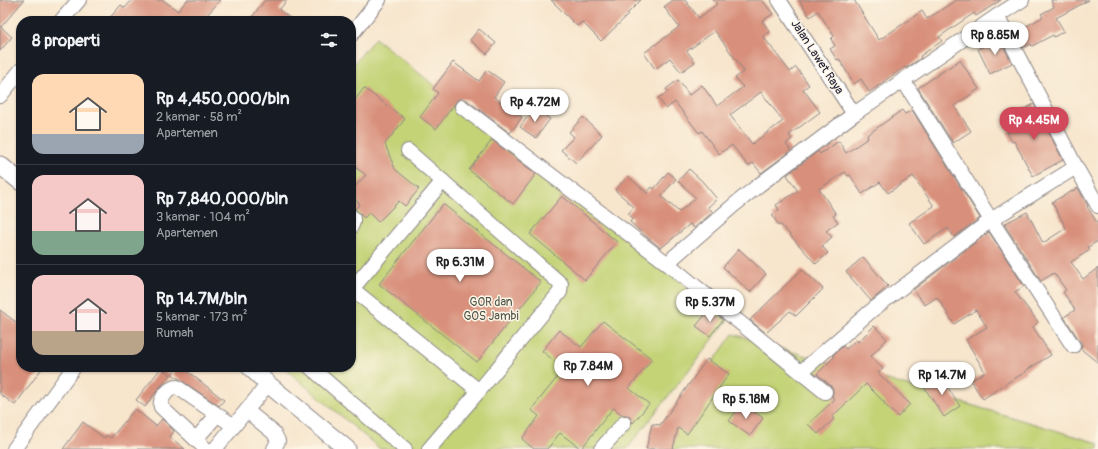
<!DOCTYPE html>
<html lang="id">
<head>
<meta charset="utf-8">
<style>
  :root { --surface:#171b24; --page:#242831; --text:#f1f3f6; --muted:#9ea1a6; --line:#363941; --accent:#d1495b }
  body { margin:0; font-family:Pangolin,sans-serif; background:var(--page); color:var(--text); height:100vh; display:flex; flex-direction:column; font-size:15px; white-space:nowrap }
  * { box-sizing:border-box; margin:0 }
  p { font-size:13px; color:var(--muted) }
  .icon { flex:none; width:22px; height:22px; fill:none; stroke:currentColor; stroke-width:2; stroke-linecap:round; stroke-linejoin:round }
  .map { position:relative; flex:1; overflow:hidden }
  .details { position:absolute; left:16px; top:16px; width:340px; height:356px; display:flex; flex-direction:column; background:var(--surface); border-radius:16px; box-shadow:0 1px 3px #0004 }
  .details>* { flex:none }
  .price { position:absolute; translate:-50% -34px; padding:0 9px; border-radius:14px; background:#fff; color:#222; font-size:13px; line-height:26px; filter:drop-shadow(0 1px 2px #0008) }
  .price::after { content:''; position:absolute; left:50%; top:24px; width:12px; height:9px; margin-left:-6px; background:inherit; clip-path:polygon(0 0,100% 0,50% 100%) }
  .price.active { background:var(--accent); color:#fff }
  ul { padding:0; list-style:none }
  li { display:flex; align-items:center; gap:12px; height:100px; padding:0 16px }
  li+li { border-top:1px solid var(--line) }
  li span { display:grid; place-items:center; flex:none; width:112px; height:80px; border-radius:12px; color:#555 }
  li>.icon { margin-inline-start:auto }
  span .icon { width:48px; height:48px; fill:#fffc; stroke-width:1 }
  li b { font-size:17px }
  h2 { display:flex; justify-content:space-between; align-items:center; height:48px; padding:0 16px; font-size:17px }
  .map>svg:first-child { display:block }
</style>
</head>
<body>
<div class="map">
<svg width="1098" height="449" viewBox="0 0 1098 449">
  <rect width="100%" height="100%" fill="#fcf5e5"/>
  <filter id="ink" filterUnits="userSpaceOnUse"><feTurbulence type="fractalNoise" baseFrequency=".025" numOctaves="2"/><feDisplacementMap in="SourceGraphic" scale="8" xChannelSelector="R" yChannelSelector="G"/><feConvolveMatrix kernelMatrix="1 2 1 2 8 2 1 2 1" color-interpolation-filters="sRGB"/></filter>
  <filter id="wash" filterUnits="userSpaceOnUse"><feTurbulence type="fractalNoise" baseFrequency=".012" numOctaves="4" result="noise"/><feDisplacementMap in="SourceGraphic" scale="16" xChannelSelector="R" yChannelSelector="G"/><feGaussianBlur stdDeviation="0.9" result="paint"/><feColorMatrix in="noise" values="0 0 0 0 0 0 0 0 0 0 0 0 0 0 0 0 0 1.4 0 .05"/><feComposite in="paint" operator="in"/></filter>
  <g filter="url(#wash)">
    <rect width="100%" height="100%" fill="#f7e5cc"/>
    <g fill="#c3d376" stroke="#727a58">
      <path d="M375,38L728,320L627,449H380L283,367H351V67Z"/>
      <path d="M733,334L1098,443V449H651Z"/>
    </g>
    <g id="blocks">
      <g fill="#d8907c" fill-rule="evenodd">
        <path d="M0,0H24L1,27L12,37L0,51Z"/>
        <path d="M132,0H163L178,11L187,0H220L202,21H107L121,5L125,8Z"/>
        <path d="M265,0H287L279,10L294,21H249Z"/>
        <path d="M551,0H641L627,14L628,15L601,41L582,22L577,26Z"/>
        <path d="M673,0H685L699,18L717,4L713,0H762L773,14L762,21L770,32L763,36L790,72L796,67L809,85L803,89L820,112L789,135L792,139L786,144L791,151L761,173L753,163L748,166L732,145L719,154L702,131L699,133L675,102L666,109L658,98L668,92L666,89L678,80L689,95L702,85L717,106L743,87L735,78L744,71L715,31L687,51L695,62L681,72L670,58L655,69L644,53L679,27L664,7ZM761,92L783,121L752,144L730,115Z"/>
        <path d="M799,0H854L879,40L922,11L927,19L956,0H1001L976,16L974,13L939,37L942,41L920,56L921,58L906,68L905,67L883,82V83L869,92L861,79L854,84L839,59L837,60L830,49L835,46L831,39L834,36L818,11L810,17Z"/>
        <path d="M1051,0H1089L1056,18L1064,31L1054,37L1053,35L1032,46L1031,44L1023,48L1014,31L1019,29V30L1043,17L1041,14L1054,7Z"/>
        <path d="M479,29L496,43L487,54L470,40Z"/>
        <path d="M999,38L1012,63L990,74L978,49Z"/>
        <path d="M960,60L979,89L954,106L971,131L953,143L918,88Z"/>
        <path d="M453,62L479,81L487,70L504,82L494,97L522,117L510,133L467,100L463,99H458L456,102L436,129L420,117L438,93L433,89Z"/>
        <path d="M364,88L405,119L385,144L395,169L419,189L405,206L399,201L378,222L369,213L364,218L355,209L360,204L351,196V191L366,175L351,164V105Z"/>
        <path d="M1034,104L1063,160L1033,176L1014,141L1012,142L1007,132L1016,127L1011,116Z"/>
        <path d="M534,108L550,119L536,138L520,127Z"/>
        <path d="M902,110L905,114L912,110L980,218L954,237L948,228L924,244L909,223L934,206L913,176L888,193L880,182L862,194L850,175L848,176L845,172L819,189L836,214L833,216L838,222L826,231L832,237L822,246L828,253L816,264L781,225L779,226L772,215L779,210L776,205L798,191L787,175L818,151L820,154L839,141L846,153L868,138L867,135Z"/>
        <path d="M583,117L602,135L576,163L561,150L574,137L569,132Z"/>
        <path d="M492,140L536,174L513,204L469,170Z"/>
        <path d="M689,169L702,181L717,199L708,207L713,212L694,228L690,224L661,248L647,237L630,222L633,218L628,214L634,207L615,190L628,176L647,193L652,187L654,189L668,172L676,179L661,196L679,212L696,198L678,181Z"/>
        <path d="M1078,188L1088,206L1087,207L1098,224V241L1088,247L1090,250L1071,262L1083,279L1098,268V363L1081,349L1082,344L1064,317L1075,310L1063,292L1066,290L1054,273L1041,281L1004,224L1027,212L1043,243L1066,228L1052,202Z"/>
        <path d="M562,196L617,242L585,280L530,234Z"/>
        <path d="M443,204L541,282L477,362L379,284Z"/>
        <path d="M989,232L1024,286L1015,292L1038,322L1033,327L1051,355L1025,371L1026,372L1010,381L983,399L971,381L985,372L966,340L987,327L976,310L954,324L937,297L925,305L913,290Z"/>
        <path d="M739,249L766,274L750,292L723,267Z"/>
        <path d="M863,257L888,286L871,301L846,272Z"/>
        <path d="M802,269L823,289L796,316L790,311L766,333L750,320Z"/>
        <path d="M710,309L723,320L710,336L696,326Z"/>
        <path d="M0,310L21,326V367H43L15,405L0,394Z"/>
        <path d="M603,321L652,359L629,388L649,404L633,423L629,416L626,415H623L613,408L581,449L560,433L547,449H534L522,439L539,416L531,410L564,369L542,351L559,330L581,347Z"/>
        <path d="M874,326L887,339L871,356L883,369L878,373L910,404L898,417L884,404L885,403L866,384L832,417L834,419L818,434L808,424L835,399L832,397L833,393V389L830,385L817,374L834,357L833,355L843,346L846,349L856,340L858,342Z"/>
        <path d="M707,359L729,374L687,434L678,428L673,449H646L652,424L660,425Z"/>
        <path d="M178,367H182L224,400L219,406L172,374Z"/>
        <path d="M161,368L171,375L158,389L145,407L136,400Z"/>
        <path d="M940,376L960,406L944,417L924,387Z"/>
        <path d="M742,403L763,418L750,436L729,421Z"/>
        <path d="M135,409L156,426L162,419L174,431L170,437L185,449H63L83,422L104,438L107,435L111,438Z"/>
      </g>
    </g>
  </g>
  <g filter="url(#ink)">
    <use href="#blocks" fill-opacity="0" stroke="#8c8484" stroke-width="1"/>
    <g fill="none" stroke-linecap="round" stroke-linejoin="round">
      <g stroke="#8c8484" stroke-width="16">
        <g id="minor">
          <path d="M779,0L854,114"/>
          <path d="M997,16L1076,167L1098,206"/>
          <path d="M61,21L79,0"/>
          <path d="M351,35L379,0"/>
          <path d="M903,80L991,220L1073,346"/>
          <path d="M0,96L21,70"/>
          <path d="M462,107L668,264L825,392"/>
          <path d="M408,151L561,284L560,292L479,391L429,449"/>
          <path d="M351,216L353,218V222L351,227"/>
          <path d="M668,264L675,256L734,205L759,185L854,114L997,16L1022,0"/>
          <path d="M351,288L479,391"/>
          <path d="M352,289L443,181"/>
          <path d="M310,367L405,449"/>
          <path d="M801,372L871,311L991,220L1076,167"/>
          <path d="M247,411L274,433L278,441L274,449"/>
          <path d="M196,439L217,415"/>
          <path d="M14,449L74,367"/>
          <path d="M206,449L161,407C159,399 169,387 177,387L234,426"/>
          <path d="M215,449L268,384"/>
          <path d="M601,449L624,423"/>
        </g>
      </g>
      <g stroke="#8c8484" stroke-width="19">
        <g id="major">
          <path d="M0,165L21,182"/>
          <path d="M250,367L268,384L347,449"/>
        </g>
      </g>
      <use href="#minor" stroke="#fff" stroke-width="14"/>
      <use href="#major" stroke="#fff" stroke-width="17"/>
    </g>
  </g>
  <g text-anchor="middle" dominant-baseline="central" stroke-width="3" stroke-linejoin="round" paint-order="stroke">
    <g font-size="12" fill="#22223b" stroke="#fcf5e5">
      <text transform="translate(817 57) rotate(57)">Jalan Lawet Raya</text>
    </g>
    <g font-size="12" fill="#52574d" stroke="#fcf5e5">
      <text x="491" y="302">GOR dan<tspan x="491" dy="14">GOS Jambi</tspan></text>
    </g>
  </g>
</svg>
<b class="price" style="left:995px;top:56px">Rp 8.85M</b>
<b class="price" style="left:535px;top:123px">Rp 4.72M</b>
<b class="price active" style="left:1034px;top:141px">Rp 4.45M</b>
<b class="price" style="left:460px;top:283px">Rp 6.31M</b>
<b class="price" style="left:710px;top:323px">Rp 5.37M</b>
<b class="price" style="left:588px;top:387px">Rp 7.84M</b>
<b class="price" style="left:942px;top:396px">Rp 14.7M</b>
<b class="price" style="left:746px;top:420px">Rp 5.18M</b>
<section class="details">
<h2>8 properti<svg class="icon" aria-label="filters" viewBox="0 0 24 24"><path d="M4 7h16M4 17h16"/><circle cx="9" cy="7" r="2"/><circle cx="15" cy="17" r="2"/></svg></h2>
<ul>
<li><span style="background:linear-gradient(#ffd9b3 75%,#9aa5b1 0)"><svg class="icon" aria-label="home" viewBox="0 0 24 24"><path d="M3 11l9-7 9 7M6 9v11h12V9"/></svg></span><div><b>Rp 4,450,000/bln</b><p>2 kamar · 58 m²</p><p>Apartemen</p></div></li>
<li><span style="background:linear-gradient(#f6c9c9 70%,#7fa58c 0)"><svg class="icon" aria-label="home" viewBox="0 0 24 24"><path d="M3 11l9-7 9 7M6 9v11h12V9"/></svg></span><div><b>Rp 7,840,000/bln</b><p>3 kamar · 104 m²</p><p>Apartemen</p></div></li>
<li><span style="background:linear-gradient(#f6c9c9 70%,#b9a48a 0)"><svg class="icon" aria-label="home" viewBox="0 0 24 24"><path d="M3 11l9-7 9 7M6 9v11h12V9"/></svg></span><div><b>Rp 14.7M/bln</b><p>5 kamar · 173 m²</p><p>Rumah</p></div></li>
</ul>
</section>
</div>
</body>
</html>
